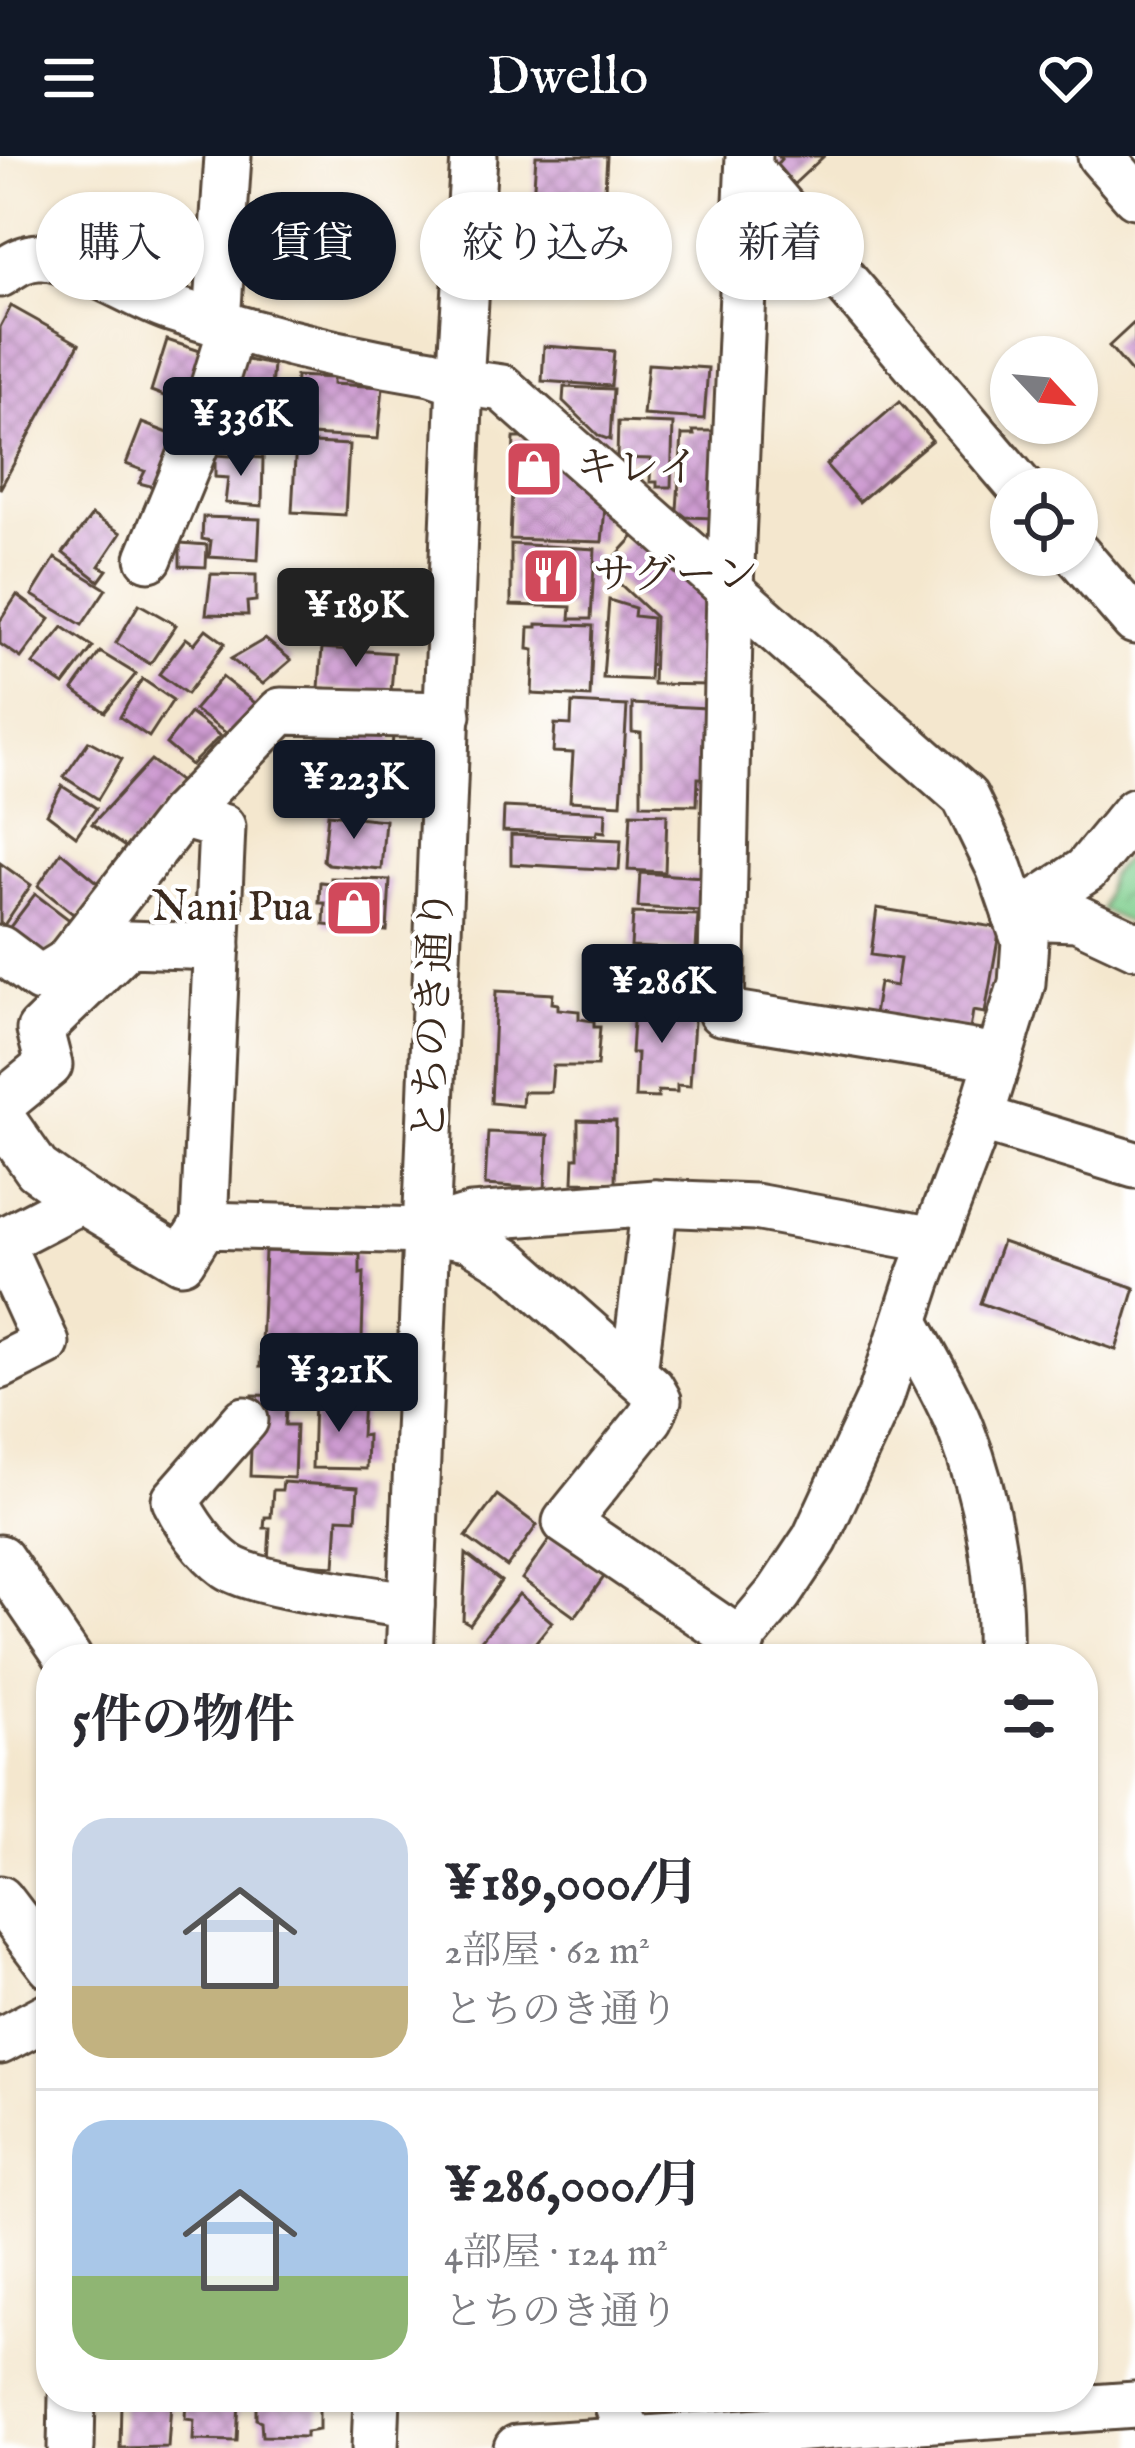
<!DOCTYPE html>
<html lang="ja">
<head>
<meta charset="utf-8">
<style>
  :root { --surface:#fff; --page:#f7f7f7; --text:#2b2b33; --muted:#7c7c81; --line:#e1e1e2; --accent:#111827 }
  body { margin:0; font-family:"IM FELL English","Noto Serif JP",serif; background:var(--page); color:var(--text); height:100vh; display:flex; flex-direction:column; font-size:45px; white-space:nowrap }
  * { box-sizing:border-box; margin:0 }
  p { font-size:39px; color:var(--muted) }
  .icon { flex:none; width:66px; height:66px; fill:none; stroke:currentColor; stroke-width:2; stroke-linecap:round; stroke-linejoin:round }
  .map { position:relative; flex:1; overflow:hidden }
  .panel { position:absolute; left:36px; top:1488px; width:1062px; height:768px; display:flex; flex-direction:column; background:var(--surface); border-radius:48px; box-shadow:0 3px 9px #0004 }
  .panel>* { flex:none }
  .top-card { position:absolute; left:36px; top:36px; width:1065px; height:108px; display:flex; gap:24px }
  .needle { width:78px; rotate:116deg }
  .fabs { position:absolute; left:990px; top:180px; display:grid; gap:24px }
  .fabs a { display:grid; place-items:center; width:108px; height:108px; border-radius:50%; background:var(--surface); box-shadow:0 3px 9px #0004; font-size:60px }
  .price { position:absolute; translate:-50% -102px; padding:0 27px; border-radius:12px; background:var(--accent); color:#fff; font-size:39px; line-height:78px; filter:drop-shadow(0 3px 6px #0008) }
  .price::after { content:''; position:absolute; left:50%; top:72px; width:36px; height:27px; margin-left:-18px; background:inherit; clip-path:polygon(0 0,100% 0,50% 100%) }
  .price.selected { background:#222; color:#fff }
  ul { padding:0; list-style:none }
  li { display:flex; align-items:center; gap:36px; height:300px; padding:0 36px }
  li+li { border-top:3px solid var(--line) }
  li span { display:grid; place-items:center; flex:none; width:336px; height:240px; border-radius:36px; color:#555 }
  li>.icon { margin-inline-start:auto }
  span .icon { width:144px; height:144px; fill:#fffc; stroke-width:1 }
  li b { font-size:51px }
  h2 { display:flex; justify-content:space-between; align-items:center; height:144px; padding:0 36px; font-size:51px }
  .pill { padding:0 42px; border-radius:54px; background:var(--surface); box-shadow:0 3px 9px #0004; font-size:42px; line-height:108px }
  .pill.selected { background:var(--accent); color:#fff }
  header { display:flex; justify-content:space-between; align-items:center; height:156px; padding:0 36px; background:var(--accent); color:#fff; font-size:54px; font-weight:600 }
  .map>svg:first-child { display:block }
</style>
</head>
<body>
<header><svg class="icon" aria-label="menu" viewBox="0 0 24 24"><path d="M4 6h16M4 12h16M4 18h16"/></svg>Dwello<svg class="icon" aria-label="heart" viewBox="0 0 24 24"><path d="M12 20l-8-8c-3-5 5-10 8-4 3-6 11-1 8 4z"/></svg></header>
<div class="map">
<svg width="1135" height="2292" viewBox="0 0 1135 2292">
  <defs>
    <pattern id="park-crowns" width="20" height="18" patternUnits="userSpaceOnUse" patternTransform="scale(3)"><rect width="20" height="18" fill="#80cf8f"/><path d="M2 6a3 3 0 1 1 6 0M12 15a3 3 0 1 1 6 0" fill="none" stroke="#6aa874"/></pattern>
    <pattern id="building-cross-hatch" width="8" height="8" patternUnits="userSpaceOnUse" patternTransform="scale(3)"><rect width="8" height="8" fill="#ce9bd1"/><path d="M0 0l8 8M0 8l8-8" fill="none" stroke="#a87fa9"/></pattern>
  </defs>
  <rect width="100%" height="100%" fill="#fff"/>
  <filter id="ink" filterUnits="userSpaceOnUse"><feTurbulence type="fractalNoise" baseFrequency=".00833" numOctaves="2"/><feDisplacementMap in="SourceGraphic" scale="24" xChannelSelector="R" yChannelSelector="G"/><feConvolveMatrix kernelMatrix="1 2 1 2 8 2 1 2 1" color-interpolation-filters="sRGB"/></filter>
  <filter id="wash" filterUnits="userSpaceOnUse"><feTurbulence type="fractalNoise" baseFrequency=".004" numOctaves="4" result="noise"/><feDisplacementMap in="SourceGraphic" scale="48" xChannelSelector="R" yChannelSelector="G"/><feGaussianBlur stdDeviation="2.7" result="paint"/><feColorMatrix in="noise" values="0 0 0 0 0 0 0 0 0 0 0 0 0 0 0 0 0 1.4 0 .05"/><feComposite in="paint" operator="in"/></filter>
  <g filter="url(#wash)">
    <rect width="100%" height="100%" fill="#f4e7ce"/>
    <path fill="url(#park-crowns)" stroke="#5e7c56" stroke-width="3" d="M1135,691V770L1101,754L1110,720Z"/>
    <g id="blocks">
      <g fill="url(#building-cross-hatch)">
        <path d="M536,0H607L603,65L532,60Z"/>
        <path d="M778,0H824L793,29L775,10L781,3Z"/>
        <path d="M11,150L79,188L0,333V171Z"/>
        <path d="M1135,166V214L1132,217L1109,190Z"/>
        <path d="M167,184L203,196L185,248L151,235Z"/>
        <path d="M544,190L614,195L611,230L542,225Z"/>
        <path d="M242,203L273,209L267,279H225L224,243L238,241Z"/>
        <path d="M648,208L708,212L704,263L643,259Z"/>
        <path d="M296,220L333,222V228L383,231L378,283L293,278Z"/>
        <path d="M564,231L613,233L610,284L599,280L563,245Z"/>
        <path d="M899,246L932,284L859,346L826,309Z"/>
        <path d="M618,266L673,268L671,331H657V326H650L651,303L617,302Z"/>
        <path d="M142,267L176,280L158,332L139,327L145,315L126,308Z"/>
        <path d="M693,275H717L714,362L686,361L677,354L682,279H694Z"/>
        <path d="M514,282H537L605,351L602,386L510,383Z"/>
        <path d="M296,286L349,289L345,359L292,356Z"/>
        <path d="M215,299L263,302L262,350L225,347L228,322L215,321Z"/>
        <path d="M92,359L121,377L99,410L107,414L99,425L63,397Z"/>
        <path d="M203,361L260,363L258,404L209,401L211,385L202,383Z"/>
        <path d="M639,375L693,426L710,450L708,529L653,528L655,461L604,413Z"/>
        <path d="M180,387L207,389L206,411L180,410Z"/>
        <path d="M511,388L595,393L591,463H570L571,451L511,449Z"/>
        <path d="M55,402L106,433L82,469L32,439Z"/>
        <path d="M211,418L256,419V445L247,446L248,459L206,458Z"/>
        <path d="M17,439L50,463L21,502L0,488V465Z"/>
        <path d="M609,444L635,452L634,460L652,462L649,524L603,522Z"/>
        <path d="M139,448L176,469L150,508L116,487Z"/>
        <path d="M537,468L593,470L590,541L532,538L534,494L528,493L529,471H537Z"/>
        <path d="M63,471L93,491L64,529L33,508Z"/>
        <path d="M206,473L225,487L187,538L159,518L186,482L194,488Z"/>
        <path d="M265,483L291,504L263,528L231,503Z"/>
        <path d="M322,492L394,497L391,536L319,532Z"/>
        <path d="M100,496L136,518L105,556L73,534Z"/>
        <path d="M222,521L259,550L233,582L194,554Z"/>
        <path d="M142,523L173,544L149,581L120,561Z"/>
        <path d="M572,547L627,550L621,648L570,645L573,597L553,596L555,568L571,569Z"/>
        <path d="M632,548L706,552L705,622H698L697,649L641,648V577L632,576Z"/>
        <path d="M190,557L220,580L191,609L166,588Z"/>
        <path d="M331,574L393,577L389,654L338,652V645H334L335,609L329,608Z"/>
        <path d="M89,585L122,603L98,643L64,621Z"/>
        <path d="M151,604L183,628L128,693L92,668Z"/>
        <path d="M62,630L96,652L76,680L47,658Z"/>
        <path d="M504,651L606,656L605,676L597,675L596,679L503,675Z"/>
        <path d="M631,657L667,658L665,716L628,714Z"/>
        <path d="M328,658L385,664L381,713L328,708L323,704Z"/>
        <path d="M511,679L621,684L619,714L511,708Z"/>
        <path d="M61,696L101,729L77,761L38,730Z"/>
        <path d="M0,707L31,729L4,769L0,767Z"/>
        <path d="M640,717L703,721L700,755L638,751Z"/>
        <path d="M331,722L390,724L387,775L324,769L325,747H319L320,726L331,727Z"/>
        <path d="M35,738L71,765L43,801L7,775Z"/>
        <path d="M877,752L1000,772L985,857L973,855L970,874L874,859L879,827L896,830L900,803L871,799Z"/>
        <path d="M633,757L698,759L696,794L631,791Z"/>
        <path d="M643,798L702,800L701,829L678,828L677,836L641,831L642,824L636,823L638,802H643Z"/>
        <path d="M496,835L553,838L552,847L558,848V853L579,855V863L594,865V871H600L597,910H553L551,936H523L522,950L491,947Z"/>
        <path d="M647,841H660V846L695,848L690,930L677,929V936L658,935V942L635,941L637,897H631L634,850L637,845H648Z"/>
        <path d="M578,964L616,965L615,1027L573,1026L574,1002H578Z"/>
        <path d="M488,976L548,979L545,1033L485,1029Z"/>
        <path d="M1002,1086L1135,1132L1116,1194L980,1147Z"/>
        <path d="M265,1095L360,1098V1118L364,1117L361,1215L260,1211Z"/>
        <path d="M253,1239L287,1240L285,1269H296L294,1322L250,1320Z"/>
        <path d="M314,1242L363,1244L361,1280L367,1279L366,1313L312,1312Z"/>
        <path d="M283,1326L358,1331L356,1363L338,1362L335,1410L268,1406L270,1372H264L265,1361H271L273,1334H282Z"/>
        <path d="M497,1339L537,1369L507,1411L466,1381Z"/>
        <path d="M553,1379L604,1421L575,1461L522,1423Z"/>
        <path d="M466,1398L501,1425L470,1468L463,1464Z"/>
        <path d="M519,1438L552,1466L522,1503H496L478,1488Z"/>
        <path d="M256,2241H319V2274L306,2276V2281L262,2280L261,2265L256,2263Z"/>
        <path d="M186,2243L239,2244L237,2285L193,2284L194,2264L185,2263Z"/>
        <path d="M121,2246L171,2247L168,2291L120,2292Z"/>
      </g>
    </g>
  </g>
  <g filter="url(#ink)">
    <use href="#blocks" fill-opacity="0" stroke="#574638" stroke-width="3"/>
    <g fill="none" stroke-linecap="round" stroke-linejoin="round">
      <g stroke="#574638" stroke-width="51">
        <g id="minor">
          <path d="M749,0L730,431L721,856L998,901"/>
          <path d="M1101,0L1135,39"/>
          <path d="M749,13L1022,333"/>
          <path d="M0,118C13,109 26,100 42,101C77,102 134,140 170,152C255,180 343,202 431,216L460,226L502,232L965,641L1000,713L1025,785L1022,827L980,962L918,1126L880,1242L815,1383L779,1437L724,1503"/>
          <path d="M217,166L228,0"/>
          <path d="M1077,398L1135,465"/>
          <path d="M149,402L195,290L232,171"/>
          <path d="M181,659L222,671L204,1069"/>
          <path d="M1016,760L1086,714L1135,655"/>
          <path d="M1016,760L1077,762L1135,789"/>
          <path d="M0,793L40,823L66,807L181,659L281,555L448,559"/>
          <path d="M0,949L49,909L40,874L128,788L217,791"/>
          <path d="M0,960L37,1013L81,1044"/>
          <path d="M980,962L1135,1009"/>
          <path d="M429,1075L470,1083L511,1108L651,1232L658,1244L650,1262L566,1366L742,1486"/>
          <path d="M0,1086L81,1044L182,1104L204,1069L426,1075L472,1061L655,1047L755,1051L934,1084"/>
          <path d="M906,1166C924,1201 947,1237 961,1274C990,1348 1001,1424 999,1503"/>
          <path d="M0,1210L46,1187L0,1086"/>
          <path d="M634,1216L655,1047"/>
          <path d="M245,1264L175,1344C186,1367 205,1394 227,1410C256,1430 370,1442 411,1450"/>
          <path d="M0,1402L69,1503"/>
          <path d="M409,1503L460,226L474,0"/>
          <path d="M0,1743L51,1810"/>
          <path d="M0,1885L51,1858"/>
          <path d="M615,2241L630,2286"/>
          <path d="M71,2292L72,2241"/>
          <path d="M375,2292L377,2241"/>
          <path d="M517,2292L1135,2249"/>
        </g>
      </g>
      <use href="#minor" stroke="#fff" stroke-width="45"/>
    </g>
  </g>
  <defs>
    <g id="shop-square" transform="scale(3)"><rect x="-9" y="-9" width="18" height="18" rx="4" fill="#d1495b" stroke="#fff"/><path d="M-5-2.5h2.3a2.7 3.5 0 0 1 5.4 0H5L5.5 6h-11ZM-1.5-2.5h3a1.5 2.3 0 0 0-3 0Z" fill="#fff"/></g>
    <g id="restaurant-square" transform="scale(3)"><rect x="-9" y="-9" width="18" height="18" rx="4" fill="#d1495b" stroke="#fff"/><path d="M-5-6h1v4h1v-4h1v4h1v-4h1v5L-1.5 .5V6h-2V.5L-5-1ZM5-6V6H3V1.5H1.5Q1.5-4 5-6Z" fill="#fff"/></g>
  </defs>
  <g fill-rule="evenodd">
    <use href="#shop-square" x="534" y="313"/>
    <use href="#restaurant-square" x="551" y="420"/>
    <use href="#shop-square" x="354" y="752"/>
  </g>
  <g text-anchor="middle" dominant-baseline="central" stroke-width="9" stroke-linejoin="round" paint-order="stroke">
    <g font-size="42" fill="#3b2a1e" stroke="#fff" text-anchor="start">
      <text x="576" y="313">キレイ</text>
      <text x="593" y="420">サグーン</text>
      <text x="312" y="752" text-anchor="end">Nani Pua</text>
    </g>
    <g font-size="42" fill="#3b2a1e" stroke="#fff">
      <text transform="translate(435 859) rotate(-88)">とちのき通り</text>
    </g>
  </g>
</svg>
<div class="fabs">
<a><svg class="needle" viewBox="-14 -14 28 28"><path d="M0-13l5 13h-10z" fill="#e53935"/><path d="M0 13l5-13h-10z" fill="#7c7c81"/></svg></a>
<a><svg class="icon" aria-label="locate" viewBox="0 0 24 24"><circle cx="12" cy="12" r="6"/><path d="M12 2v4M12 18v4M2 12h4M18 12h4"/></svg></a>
</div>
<b class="price" style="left:241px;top:323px">¥336K</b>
<b class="price selected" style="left:356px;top:514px">¥189K</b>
<b class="price" style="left:354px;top:686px">¥223K</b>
<b class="price" style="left:662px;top:890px">¥286K</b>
<b class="price" style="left:339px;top:1279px">¥321K</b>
<div class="top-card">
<a class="pill">購入</a>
<a class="pill selected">賃貸</a>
<a class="pill">絞り込み</a>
<a class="pill">新着</a>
</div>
<section class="panel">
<h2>5件の物件<svg class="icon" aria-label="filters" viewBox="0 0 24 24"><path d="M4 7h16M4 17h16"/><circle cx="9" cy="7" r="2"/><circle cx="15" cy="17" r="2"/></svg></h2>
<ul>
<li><span style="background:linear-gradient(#c9d6e8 70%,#c2b280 0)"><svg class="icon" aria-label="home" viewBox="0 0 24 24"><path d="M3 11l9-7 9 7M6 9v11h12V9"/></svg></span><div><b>¥189,000/月</b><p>2部屋 · 62 m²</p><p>とちのき通り</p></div></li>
<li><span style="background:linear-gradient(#a9c7e8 65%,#8fb573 0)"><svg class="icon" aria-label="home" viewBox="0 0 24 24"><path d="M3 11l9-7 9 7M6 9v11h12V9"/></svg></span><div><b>¥286,000/月</b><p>4部屋 · 124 m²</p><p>とちのき通り</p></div></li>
</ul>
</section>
</div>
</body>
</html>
